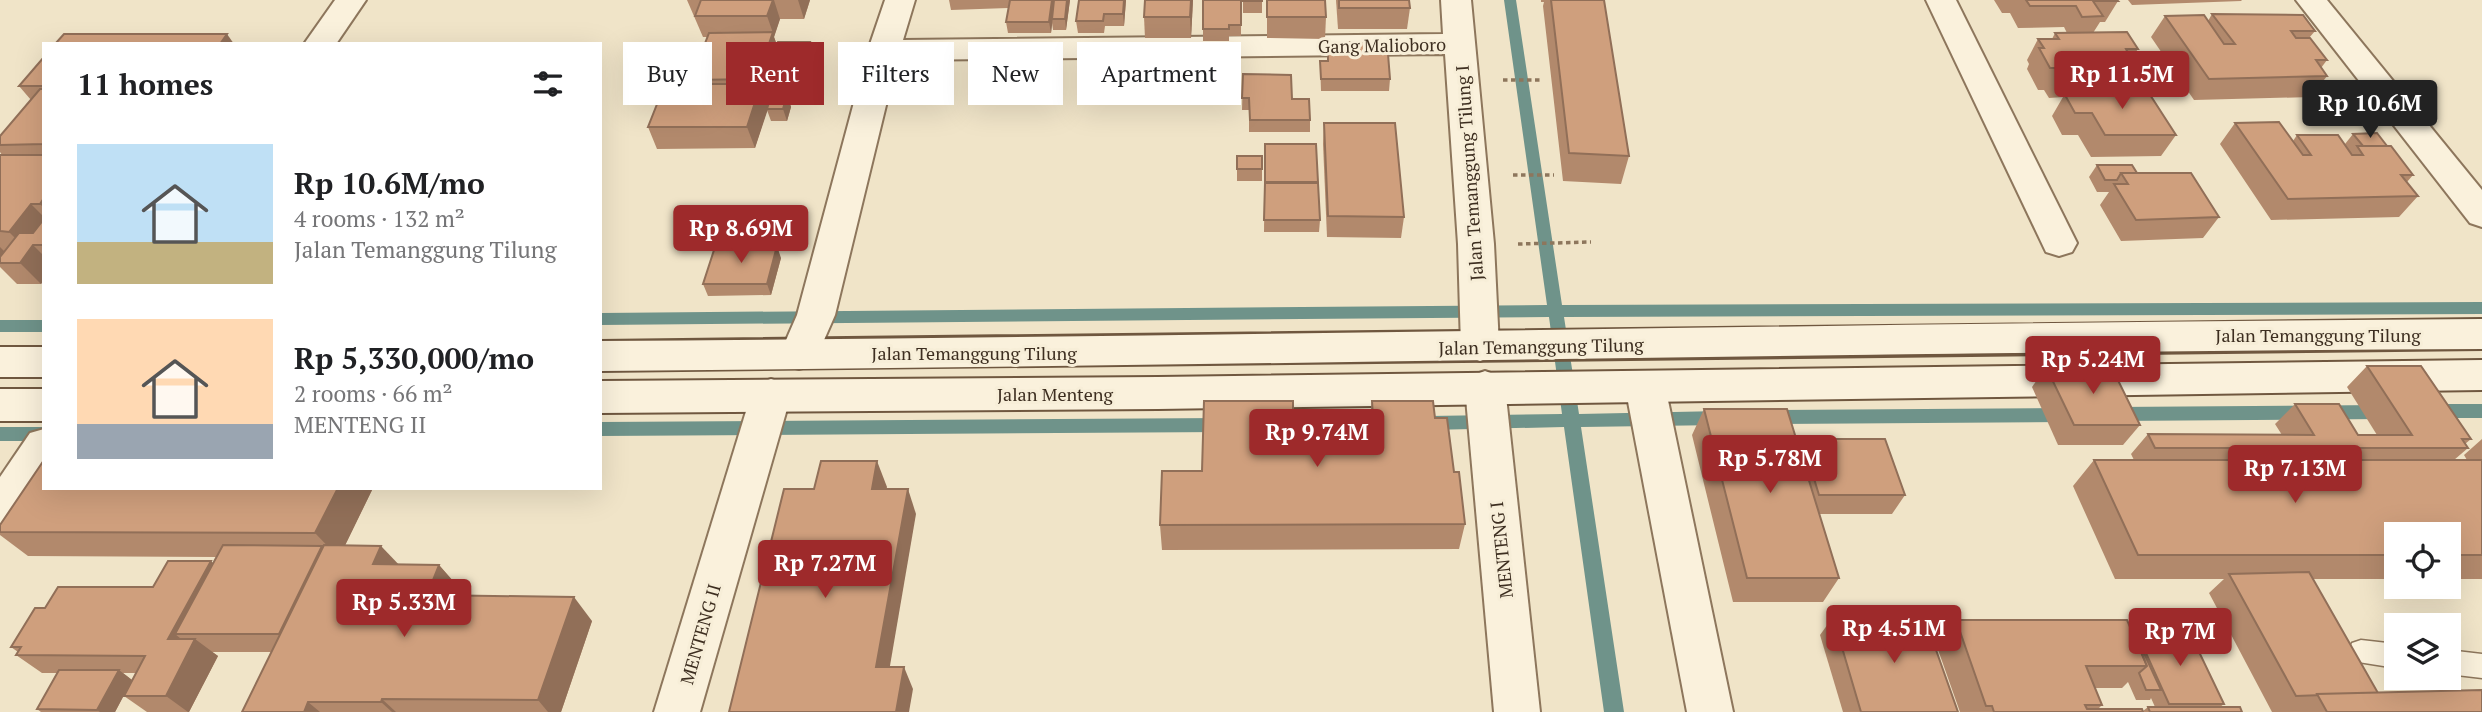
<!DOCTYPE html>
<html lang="en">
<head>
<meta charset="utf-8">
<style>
  :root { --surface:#fff; --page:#f2f2f2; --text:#202124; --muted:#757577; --accent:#9e2a2b }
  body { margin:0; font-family:"PT Serif",serif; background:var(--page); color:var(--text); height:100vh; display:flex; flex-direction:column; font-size:26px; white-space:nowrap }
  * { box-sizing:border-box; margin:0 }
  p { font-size:23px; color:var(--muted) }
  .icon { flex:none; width:38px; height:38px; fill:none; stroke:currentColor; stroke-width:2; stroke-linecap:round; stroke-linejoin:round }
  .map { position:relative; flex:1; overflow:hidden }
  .side { position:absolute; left:42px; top:42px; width:560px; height:448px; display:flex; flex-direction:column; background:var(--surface); border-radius:0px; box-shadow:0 7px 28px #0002 }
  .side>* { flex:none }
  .hud { position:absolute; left:623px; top:42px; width:665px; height:63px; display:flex; gap:14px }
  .buttons { position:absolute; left:2384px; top:522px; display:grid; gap:14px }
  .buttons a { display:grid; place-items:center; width:77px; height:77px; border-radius:0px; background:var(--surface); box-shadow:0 7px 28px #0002; font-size:35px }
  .price { position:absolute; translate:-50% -60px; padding:0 16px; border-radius:7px; background:var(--accent); color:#fff; font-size:23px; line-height:46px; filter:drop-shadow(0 2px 4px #0008) }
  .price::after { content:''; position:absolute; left:50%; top:42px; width:21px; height:16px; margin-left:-10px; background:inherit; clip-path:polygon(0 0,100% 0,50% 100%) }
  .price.active { background:#222; color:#fff }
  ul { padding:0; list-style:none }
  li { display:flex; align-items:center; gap:21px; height:175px; padding:0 35px }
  li span { display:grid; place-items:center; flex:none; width:196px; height:140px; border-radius:0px; color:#555 }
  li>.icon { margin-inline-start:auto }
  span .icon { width:84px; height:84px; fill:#fffc; stroke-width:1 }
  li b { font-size:30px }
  h2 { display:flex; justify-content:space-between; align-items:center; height:84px; padding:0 35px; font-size:30px }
  .chip { padding:0 24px; border-radius:0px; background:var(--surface); box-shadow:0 7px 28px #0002; font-size:24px; line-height:63px }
  .chip.active { background:var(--accent); color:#fff }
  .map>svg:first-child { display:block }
</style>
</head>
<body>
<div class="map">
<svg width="2482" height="712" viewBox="0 0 2482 712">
  <rect width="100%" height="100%" fill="#f0e4c8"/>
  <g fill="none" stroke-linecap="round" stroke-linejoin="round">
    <g fill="#6f938a" fill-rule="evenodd">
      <path d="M1504,0H1516L1562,305L2482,302V314L1564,317L1579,414L1721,411L1727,413L1729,418L1727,423L1721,425L1581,427L1624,712H1604L1564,427L1429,430L1423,428L1421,423L1423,418L1429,416L1562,414L1549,317L600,325V313L1547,305Z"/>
      <rect x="0" y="320" width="44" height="12"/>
      <path d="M2433,404H2482V418H2433L2427,416L2425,411L2427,406Z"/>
      <path d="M2383,405L2389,407L2391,412L2389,417L2383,419L2115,421L2109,419L2107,414L2109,409L2115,407Z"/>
      <path d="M2064,408L2070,410L2072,415L2070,420L2064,422L1768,424L1762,422L1760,417L1762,412L1768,410Z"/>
      <path d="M1224,418L1230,420L1232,425L1230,430L1224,432L600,436V422Z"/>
      <rect x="0" y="427" width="44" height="14"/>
    </g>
    <g stroke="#8d765c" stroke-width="3">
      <g id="lane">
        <path d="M2361,640L2396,644V668L2352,661L2348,652L2352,643Z"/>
        <path d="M2448,650L2482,654V678L2448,674Z"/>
      </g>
    </g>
    <g stroke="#8d765c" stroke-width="4">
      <g id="street">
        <path d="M335,0H366L336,44H304Z"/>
        <path d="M885,0H915L903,40L1443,34L1441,0H1471L1494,244L1499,346L1494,356L1480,361L1466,356L1461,346L1458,244L1445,54L897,60L835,315L813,365L799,369L785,365L780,354L797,315L868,50Z"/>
        <path d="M1926,0H1956L2077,243L2072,252L2059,256L2046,252Z"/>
        <path d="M2296,0H2327L2482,190V227L2470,223Z"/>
        <path d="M1485,371L1499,376L1505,387L1540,712H1494L1465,387L1471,376Z"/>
        <path d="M1645,371L1659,375L1665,386L1733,712H1687L1625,386L1631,375Z"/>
        <path d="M771,379L785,384L791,395L700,712H654L751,395L757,384Z"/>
        <path d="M44,429V479L15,525L0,530V477L30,433Z"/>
      </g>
    </g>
    <g stroke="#6f573f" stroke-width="4">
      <g id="secondary">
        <path d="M2482,319V349C1855,352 1228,366 600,371V341C1228,337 1855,323 2482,319Z"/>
        <rect x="0" y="347" width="44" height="30"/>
        <path d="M2482,360V390L1158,409L600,413V381L1158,377Z"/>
        <rect x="0" y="389" width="44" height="32"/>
      </g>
    </g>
    <g stroke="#8d765c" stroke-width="3.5" stroke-dasharray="4.5 3.5" stroke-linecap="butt">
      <path d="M1503,80H1541"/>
      <path d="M1513,175H1554"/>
      <path d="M1518,244L1591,242"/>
    </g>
    <use href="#lane" fill="#faf1dc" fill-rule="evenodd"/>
    <use href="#street" fill="#faf1dc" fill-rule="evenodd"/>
    <use href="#secondary" fill="#faf1dc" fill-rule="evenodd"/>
  </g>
  <g fill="#b2896c" fill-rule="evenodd">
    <path d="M687,0H810L804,19H780L774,37L777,45L810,42L814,54L800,100L789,101L791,107L787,121H771L767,110L755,148L657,149L648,127L659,99H651L646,87L705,43L707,37H703Z"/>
    <path d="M949,0H1010L1008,8L951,10Z"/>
    <path d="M1010,0H1070L1066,30H1053L1052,23L1051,33H1008L1006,22Z"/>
    <path d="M1126,0L1124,26H1105L1104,33H1078L1076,21Z"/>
    <path d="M1145,0H1193L1191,38H1145L1144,17Z"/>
    <path d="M1203,0H1241V36H1229V41H1203Z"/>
    <rect x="1243" y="0" width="19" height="13"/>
    <path d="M1267,0L1326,17L1325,39L1267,38Z"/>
    <path d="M1336,0H1409L1410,8L1407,29H1338Z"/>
    <path d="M1541,0H1604L1629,156L1621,184L1563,181L1543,6L1544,2H1541Z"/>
    <path d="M1994,0H2117L2118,1L2105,22H2100L2093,33L2138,49L2131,59L2140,75L2132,87L2176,135L2161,156L2091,157L2078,135H2062L2052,116L2063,97L2049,98L2044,90H2038L2027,69L2029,64L2027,60L2038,39H2052L2055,33H2067L2064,27L2018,28L2010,13H2002Z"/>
    <path d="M2128,0H2242L2241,1L2132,5Z"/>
    <path d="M2212,14L2315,31L2309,38L2327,60L2321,68L2327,76L2311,97L2194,100L2151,37L2165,16L2208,21Z"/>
    <path d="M1349,42L1372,54L1390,79L1389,91H1321L1320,61H1327L1328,54H1348Z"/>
    <path d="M44,57V280L41,284H17L0,267V155H2L0,152V136L31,100L19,86Z"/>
    <path d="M1243,74L1292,99L1310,120V132H1249V110H1242Z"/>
    <path d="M1324,123L1404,217L1401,238L1327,237L1323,144Z"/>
    <path d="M2235,123L2293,141L2297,135L2345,144L2353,134L2387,146L2413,175L2407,182L2418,196L2399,217L2271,220L2220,144Z"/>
    <path d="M1265,144H1316L1320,220L1319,232H1264Z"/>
    <rect x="1237" y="156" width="25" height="25"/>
    <path d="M2097,165L2137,173L2219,217L2203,238L2121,241L2100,205L2109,192H2097L2089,177Z"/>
    <path d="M781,258L771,295L708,296L703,284Z"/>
    <path d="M2367,366L2471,439L2465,444L2468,448L2454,460H2467L2464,455L2482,439V579H2448V534H2396V579H2313L2378,693L2482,712H2272L2209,593L2224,579H2115L2073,486L2094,460H2134L2131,454L2148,434L2282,435L2275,424L2295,404L2358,435H2377L2347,387Z"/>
    <path d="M2046,367L2140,425L2123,445H2058L2032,387Z"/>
    <path d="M1372,401L1435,418L1454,472L1465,524L1459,549L1162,550L1160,525L1202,471L1293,418H1370Z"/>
    <path d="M1704,409L1798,446L1802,439L1905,495L1892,514H1819L1839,578L1823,602H1733L1692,435Z"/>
    <path d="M373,488L345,545L398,565H439L460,589L458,596L592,621L561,712H242L272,652H212L218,656L189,712H147L124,696L136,673H123L132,680L115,712H41L37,709L58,673H42L16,655L18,652L11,647L45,608L153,587L213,564L217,557L28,556L0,535V525Z"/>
    <path d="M1833,617L1958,712H1843L1820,635Z"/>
    <path d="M1956,620L2133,634L2136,631L2224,704L2220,707L2242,712H1960L1936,644ZM2128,682L2136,700H2150L2151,698L2155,707H2148L2143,711L2098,709L2102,705L2095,688H2122Z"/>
  </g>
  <g fill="#916f58">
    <path d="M773,0H774L780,19L774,37L780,54L763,89L769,106L755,148L747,127L760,88L757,79L773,33L767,16Z"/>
    <path d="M798,0H810L804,19Z"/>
    <path d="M1052,0H1055L1051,33L1049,22Z"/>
    <path d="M1067,0H1070L1066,30L1065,19Z"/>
    <path d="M1124,0H1126L1124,26L1123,14Z"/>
    <path d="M1191,0H1193L1191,38L1190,17Z"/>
    <path d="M227,34L234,44H220Z"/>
    <path d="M810,42L814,54L800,100L796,89Z"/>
    <path d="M787,95L791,107L787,121L783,109Z"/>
    <path d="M44,198V208L40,204Z"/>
    <path d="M31,204L44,217V234L33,245L44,256V280L41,284L20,263L28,251L9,232Z"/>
    <path d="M777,246L781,258L771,295L767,284Z"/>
    <path d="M0,247L5,252L0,259Z"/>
    <path d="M877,461L887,487L881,514L872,489Z"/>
    <path d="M338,488H373L339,558L315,533Z"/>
    <path d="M908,489L916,514L886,689L876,667Z"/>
    <path d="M322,546L341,564L299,652L279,634Z"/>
    <path d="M381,546L404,570L373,564Z"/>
    <path d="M211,561L231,580L175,634L191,647L195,639L218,656L189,712H188L166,696L168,639Z"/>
    <path d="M439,565L460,589L449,619L427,595Z"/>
    <path d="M574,597L592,621L561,712H548L538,700Z"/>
    <path d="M904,667L913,689L909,712H896Z"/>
    <path d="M119,670L132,680L115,712H100L97,710Z"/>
    <path d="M382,699L396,712H392L381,702Z"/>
    <path d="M308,702L320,712H304Z"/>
  </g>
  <g fill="#cf9f7d" stroke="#916f58" stroke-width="2">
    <path d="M701,0H773L767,16H695Z"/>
    <path d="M1010,0H1052L1049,22H1006Z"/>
    <path d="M1054,0H1067L1065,19H1052Z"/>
    <path d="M1079,0H1124L1123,14H1104L1103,21H1076Z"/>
    <path d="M1145,0H1191L1190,17H1144Z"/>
    <path d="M1203,0H1241V25H1229V29H1203Z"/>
    <rect x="1243" y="0" width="19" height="1"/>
    <path d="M1267,0H1325L1326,17H1267Z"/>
    <path d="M1339,0H1409L1410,8H1339Z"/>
    <path d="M1551,0H1604L1629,156L1569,153Z"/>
    <path d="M2026,0H2117L2118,1H2093L2103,16L2082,17L2076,6H2030Z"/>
    <path d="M2212,14L2303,15L2315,31H2291L2296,38H2310L2327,60H2316L2327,76L2209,79L2165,16L2204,15L2224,44H2235Z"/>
    <path d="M773,32L757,79L691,80L709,33Z"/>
    <path d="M2127,32L2138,49H2126L2140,75L2061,76L2056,68H2050L2039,48H2044L2038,39H2059L2055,33Z"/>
    <path d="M64,34H227L220,44H55Z"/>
    <path d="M778,42H810L796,89H763Z"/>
    <path d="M1349,42H1372V54H1388L1390,79H1321L1320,61H1328V54H1349Z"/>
    <path d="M664,43H705L691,80L692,84H665L664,87H646Z"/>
    <path d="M44,57V86H19Z"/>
    <path d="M1243,74L1291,75L1292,99H1309L1310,120H1250L1249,98H1242Z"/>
    <path d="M665,84H761L747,127H648Z"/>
    <path d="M2145,87L2176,135H2105L2092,113H2075L2065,95H2081L2077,88Z"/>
    <path d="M40,89H44V144L0,145V136Z"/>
    <path d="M771,95H787L783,109H767Z"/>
    <path d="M2279,122L2303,155H2311L2297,135H2338L2352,155H2363L2357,146H2391L2413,175H2401L2418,196L2288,199L2235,123Z"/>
    <path d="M1324,123H1395L1404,217L1328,216Z"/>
    <path d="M2377,133L2387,146H2363L2353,134Z"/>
    <path d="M1265,144H1316L1318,182H1265Z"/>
    <path d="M0,155H44V198L40,204H31L9,232L0,231Z"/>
    <rect x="1237" y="156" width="25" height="13"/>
    <path d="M2097,165H2132L2137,173H2121L2117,180H2105Z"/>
    <path d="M2121,173H2191L2219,217L2136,220L2114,184H2128Z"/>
    <path d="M1265,183H1318L1320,220H1264Z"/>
    <path d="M44,219V245H33L20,263H0V257L19,233H33Z"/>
    <path d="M777,246L767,284H703L715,247Z"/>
    <path d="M2367,366H2421L2471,439H2462L2468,448H2155L2148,434L2314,435L2295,404H2339L2358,435H2412Z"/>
    <path d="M2046,367L2112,368L2140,425H2074Z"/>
    <path d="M1204,401H1293V418H1373L1372,401H1433L1435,418H1447L1454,472H1459L1465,524L1160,525L1162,471H1202Z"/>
    <path d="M1704,409H1787L1839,578H1747Z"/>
    <path d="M1802,439H1885L1905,495H1819Z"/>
    <path d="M44,460V488H338L315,533L0,532V525Z"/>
    <path d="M2094,460H2482V555H2448V534H2396V555H2138Z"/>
    <path d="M821,461H877L872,489H908L876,667H904L896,712H729L784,489H814Z"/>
    <path d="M223,545L322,546L279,634H175Z"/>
    <path d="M324,545L381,546L373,564L439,565L427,595L574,597L538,700L382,699L381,702H308L304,712H242Z"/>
    <path d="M168,561H211L168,639H195L166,696H124L145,656L16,655L21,647H11L35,608H45L58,587H153Z"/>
    <path d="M2309,572L2378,693L2296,696L2229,574Z"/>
    <path d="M1924,616L1958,712H1861L1833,617Z"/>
    <path d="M1956,620H2127L2147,666H2086L2102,705H2085L2087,709H2142L2143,712H1994L1992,706H1986Z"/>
    <path d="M2136,631H2189L2224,704H2169Z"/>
    <path d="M2140,649H2142L2161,690H2146L2139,673L2147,666Z"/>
    <path d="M59,670H119L97,710L37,709Z"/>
    <path d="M2482,690V712H2327L2317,694Z"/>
    <path d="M2148,707H2240L2242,712H2150Z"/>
  </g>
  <g text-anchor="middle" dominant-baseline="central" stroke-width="6" stroke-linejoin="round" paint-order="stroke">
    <g font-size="18" fill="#3d2e20" stroke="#f7eed8">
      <text transform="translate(1382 45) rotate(-1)">Gang Malioboro</text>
      <text transform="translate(1469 173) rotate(-94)">Jalan Temanggung Tilung I</text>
      <text x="2318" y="335">Jalan Temanggung Tilung</text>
      <text transform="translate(1541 346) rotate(-1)">Jalan Temanggung Tilung</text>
      <text x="974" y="353">Jalan Temanggung Tilung</text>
      <text x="1055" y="394">Jalan Menteng</text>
      <text transform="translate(1501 550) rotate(-96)">MENTENG I</text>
      <text transform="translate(700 634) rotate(-74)">MENTENG II</text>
    </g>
  </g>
</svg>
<div class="buttons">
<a><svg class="icon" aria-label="locate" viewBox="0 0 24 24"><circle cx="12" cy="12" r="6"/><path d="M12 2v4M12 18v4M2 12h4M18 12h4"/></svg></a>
<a><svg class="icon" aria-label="layers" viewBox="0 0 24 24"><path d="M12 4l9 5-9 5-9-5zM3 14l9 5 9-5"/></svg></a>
</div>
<b class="price" style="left:2122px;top:111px">Rp 11.5M</b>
<b class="price active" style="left:2370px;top:140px">Rp 10.6M</b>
<b class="price" style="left:741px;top:265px">Rp 8.69M</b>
<b class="price" style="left:2093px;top:396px">Rp 5.24M</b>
<b class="price" style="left:1317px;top:469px">Rp 9.74M</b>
<b class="price" style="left:1770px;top:495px">Rp 5.78M</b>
<b class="price" style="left:2295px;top:505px">Rp 7.13M</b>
<b class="price" style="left:825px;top:600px">Rp 7.27M</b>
<b class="price" style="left:404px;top:639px">Rp 5.33M</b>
<b class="price" style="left:1894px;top:665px">Rp 4.51M</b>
<b class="price" style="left:2180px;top:668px">Rp 7M</b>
<div class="hud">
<a class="chip">Buy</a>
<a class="chip active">Rent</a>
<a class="chip">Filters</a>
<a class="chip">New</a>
<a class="chip">Apartment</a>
</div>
<section class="side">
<h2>11 homes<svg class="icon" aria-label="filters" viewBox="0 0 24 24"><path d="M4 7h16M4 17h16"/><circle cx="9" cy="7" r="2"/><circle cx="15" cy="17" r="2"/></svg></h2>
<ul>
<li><span style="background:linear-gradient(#bfe0f5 70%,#c2b280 0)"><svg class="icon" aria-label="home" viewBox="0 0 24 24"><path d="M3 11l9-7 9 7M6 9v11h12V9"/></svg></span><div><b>Rp 10.6M/mo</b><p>4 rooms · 132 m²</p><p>Jalan Temanggung Tilung</p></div></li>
<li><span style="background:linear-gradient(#ffd9b3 75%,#9aa5b1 0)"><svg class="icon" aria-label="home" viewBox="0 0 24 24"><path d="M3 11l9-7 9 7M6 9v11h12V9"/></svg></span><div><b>Rp 5,330,000/mo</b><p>2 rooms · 66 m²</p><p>MENTENG II</p></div></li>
</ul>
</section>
</div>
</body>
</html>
